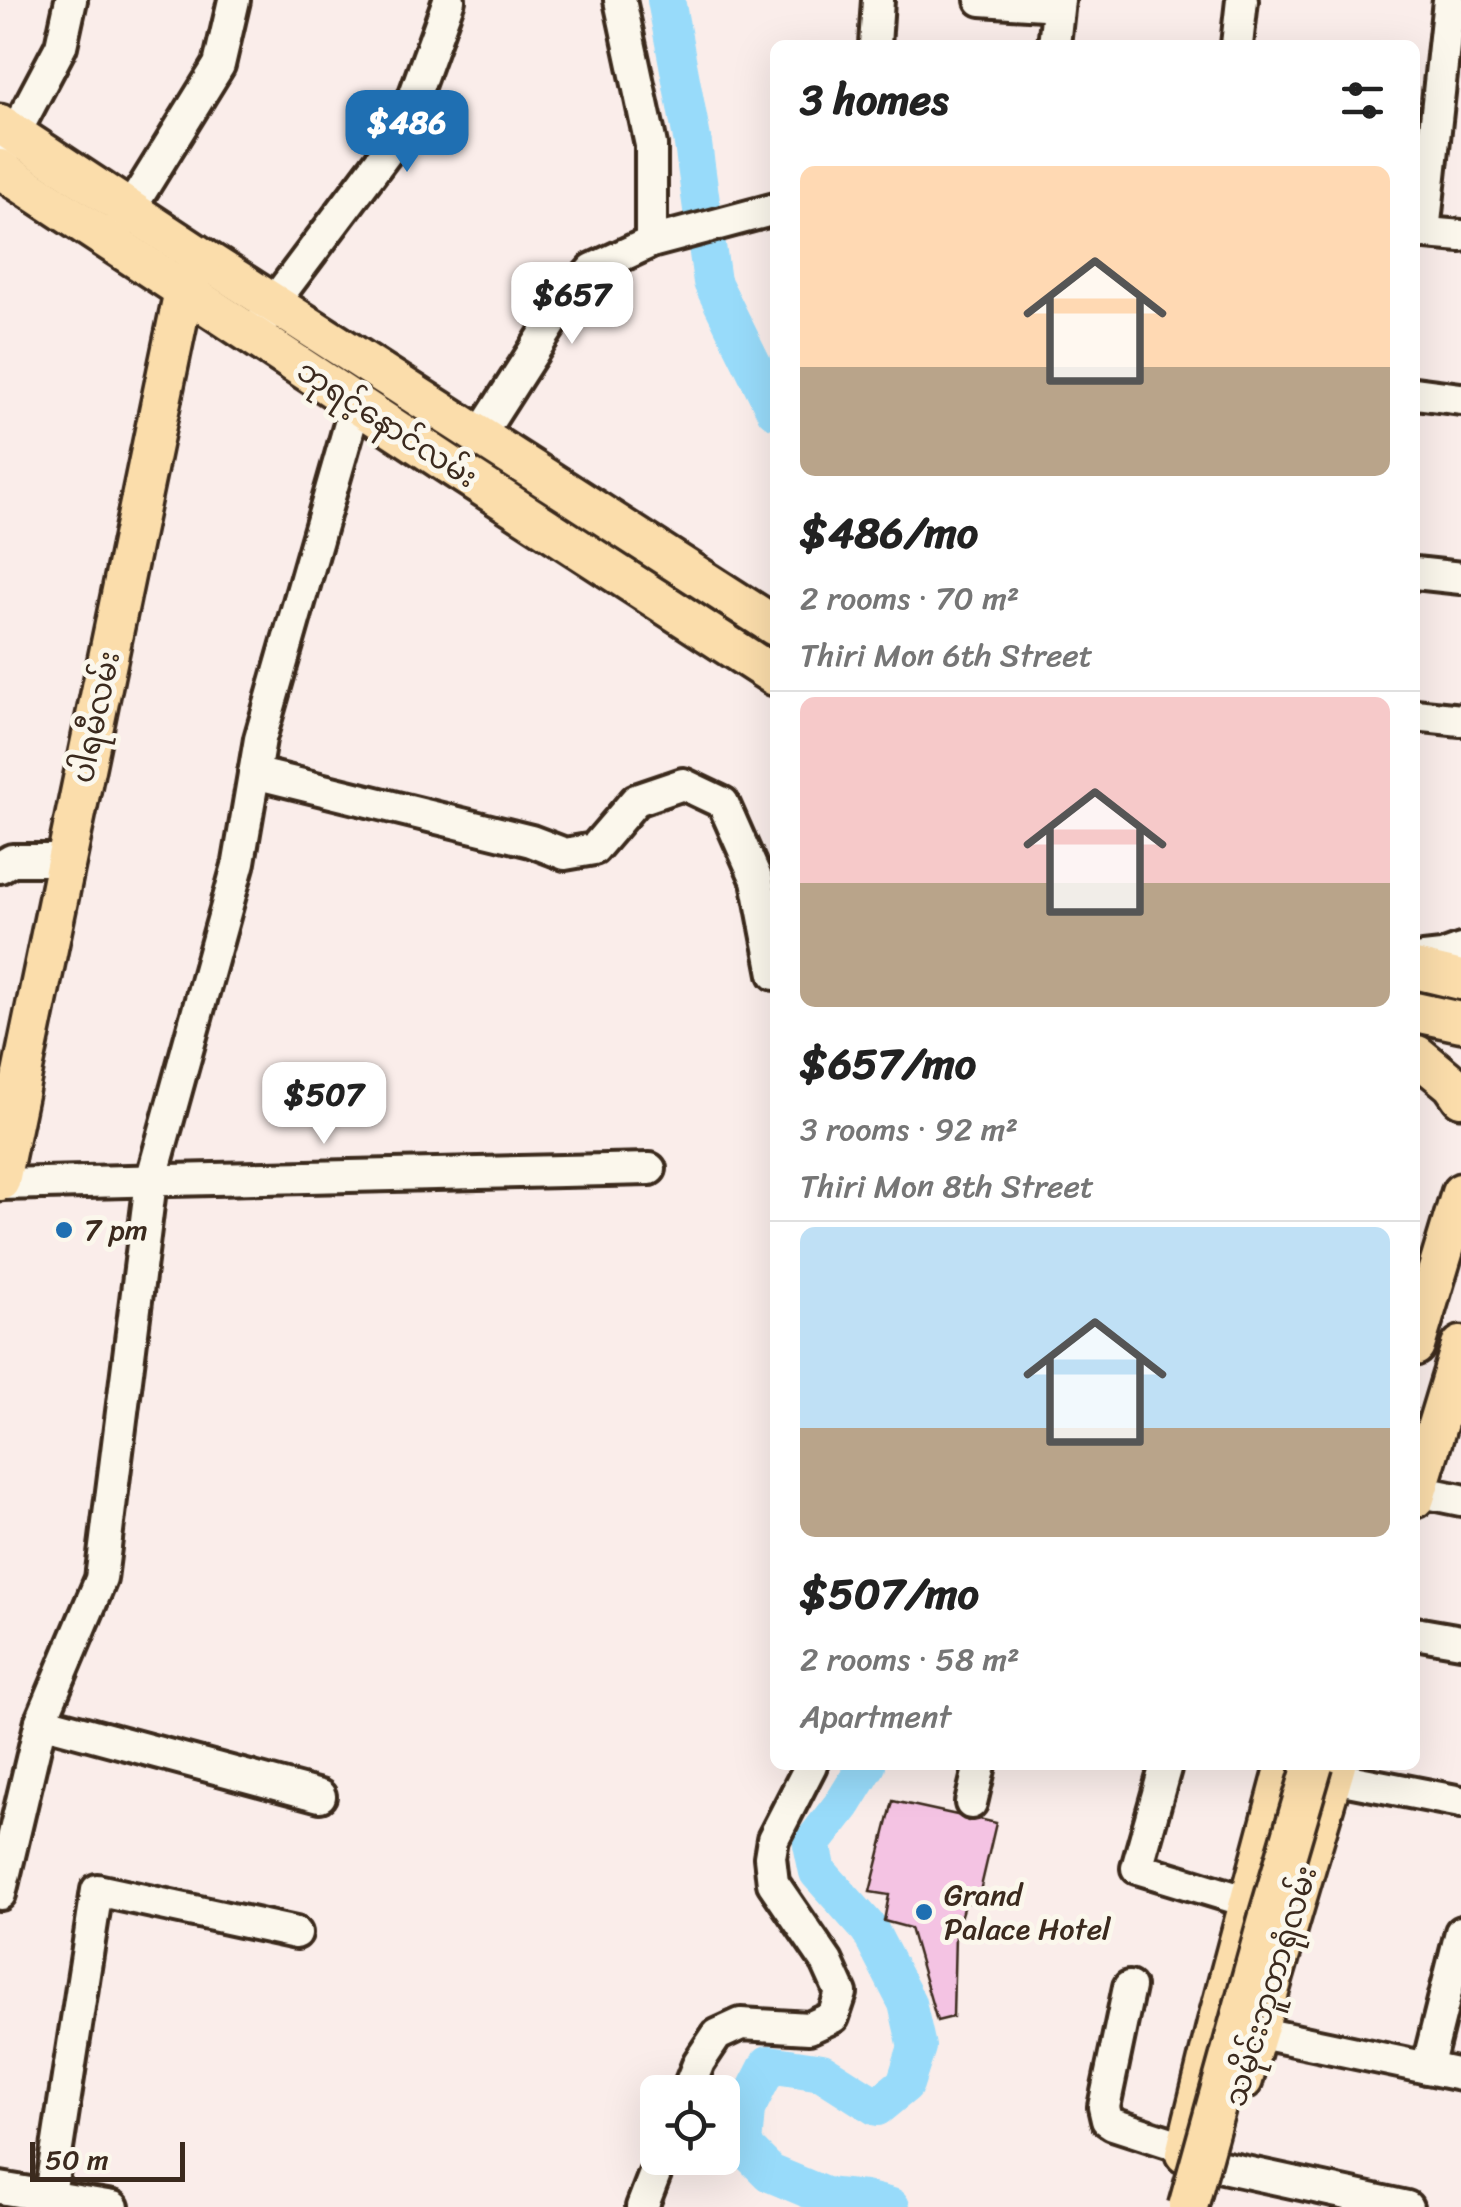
<!DOCTYPE html>
<html lang="en">
<head>
<meta charset="utf-8">
<style>
  :root { --surface:#fff; --page:#f6f6f6; --text:#222; --muted:#767676; --line:#e0e0e0; --accent:#1f6fb2 }
  body { margin:0; font-family:Sriracha,"Noto Sans Myanmar",sans-serif; background:var(--page); color:var(--text); height:100vh; display:flex; flex-direction:column; font-size:38px; white-space:nowrap }
  * { box-sizing:border-box; margin:0 }
  p { font-size:32px; color:var(--muted) }
  .icon { flex:none; width:55px; height:55px; fill:none; stroke:currentColor; stroke-width:2; stroke-linecap:round; stroke-linejoin:round }
  .map { position:relative; flex:1; overflow:hidden }
  .side { position:absolute; left:770px; top:40px; width:650px; height:1730px; display:flex; flex-direction:column; background:var(--surface); border-radius:15px; box-shadow:0 10px 40px #0002 }
  .side>* { flex:none }
  .tools { position:absolute; left:640px; top:2075px; display:grid; gap:20px }
  .tools a { display:grid; place-items:center; width:100px; height:100px; border-radius:15px; background:var(--surface); box-shadow:0 10px 40px #0002; font-size:50px }
  .scale { position:absolute; left:30px; bottom:25px; width:155px; box-sizing:border-box; padding-left:10px; border:5px solid #3b2a1e; border-top:0; font-size:28px; line-height:35px; white-space:nowrap; color:#3b2a1e; -webkit-text-stroke:8px #fbf7ec; paint-order:stroke }
  .price { position:absolute; translate:-50% -85px; padding:0 22px; border-radius:20px; background:#fff; color:#222; font-size:32px; line-height:65px; filter:drop-shadow(0 2px 5px #0008) }
  .price::after { content:''; position:absolute; left:50%; top:60px; width:30px; height:22px; margin-left:-15px; background:inherit; clip-path:polygon(0 0,100% 0,50% 100%) }
  .price.current { background:var(--accent); color:#fff }
  ul { padding:0; list-style:none }
  li { display:grid; align-content:center; gap:20px; height:530px; padding:0 30px }
  li+li { border-top:2px solid var(--line) }
  li span { display:grid; place-items:center; height:310px; border-radius:15px; color:#555 }
  li>.icon { margin-inline-start:auto }
  span .icon { width:180px; height:180px; fill:#fffc; stroke-width:1 }
  li b { font-size:42px }
  h2 { display:flex; justify-content:space-between; align-items:center; height:120px; padding:0 30px; font-size:42px }
  .map>svg:first-child { display:block }
</style>
</head>
<body>
<div class="map">
<svg width="1461" height="2207" viewBox="0 0 1461 2207">
  <rect width="100%" height="100%" fill="#faedea"/>
  <filter id="ink" filterUnits="userSpaceOnUse"><feTurbulence type="fractalNoise" baseFrequency=".01" numOctaves="2"/><feDisplacementMap in="SourceGraphic" scale="20" xChannelSelector="R" yChannelSelector="G"/><feConvolveMatrix kernelMatrix="1 2 1 2 8 2 1 2 1" color-interpolation-filters="sRGB"/></filter>
  <g filter="url(#ink)">
    <g fill="none" stroke-linecap="round" stroke-linejoin="round">
      <g stroke="#98dbfa" stroke-width="38">
        <path d="M666,0L693,144L712,282L775,410"/>
        <path d="M867,1765L843,1804L812,1844L818,1872L869,1929L907,2003L917,2047L905,2084L877,2107L822,2072L769,2064L746,2109L743,2146L770,2173L825,2196L864,2200L891,2207"/>
      </g>
    </g>
    <path fill="#f4c3e3" stroke="#3b2a1e" stroke-width="2.5" d="M893,1801L957,1815L968,1821L979,1819L996,1823L977,1904L965,1902L955,1934L953,2017L937,2021L910,1928L884,1921L889,1895L870,1892Z"/>
    <g fill="none" stroke-linecap="round" stroke-linejoin="round">
      <g stroke="#3b2a1e" stroke-width="38">
        <g id="minor">
          <path d="M620,0L651,145V242"/>
          <path d="M981,0L1058,5"/>
          <path d="M875,45L878,0"/>
          <path d="M1054,45L1059,0"/>
          <path d="M1237,45L1242,0"/>
          <path d="M5,152L61,46L71,0"/>
          <path d="M119,227L219,65L234,0"/>
          <path d="M1415,232L1461,236"/>
          <path d="M1424,232L1449,0"/>
          <path d="M261,323L274,302L401,133L449,0"/>
          <path d="M1415,393L1461,399"/>
          <path d="M480,435L569,296L593,269L651,242L775,209"/>
          <path d="M1415,573L1461,578"/>
          <path d="M1415,715L1461,720"/>
          <path d="M254,773L531,841L565,854L594,849L636,800L683,784L723,803L757,880L775,974"/>
          <path d="M0,867L12,860H67"/>
          <path d="M1415,960L1442,957L1461,950"/>
          <path d="M0,1184L650,1169"/>
          <path d="M1417,1491L1461,1500"/>
          <path d="M1415,1633L1461,1641"/>
          <path d="M41,1721L320,1796"/>
          <path d="M1166,1765L1137,1868L1249,1902"/>
          <path d="M1312,1773L1461,1802"/>
          <path d="M971,1803L980,1765"/>
          <path d="M0,1894L41,1721L101,1579L151,1181L239,862L260,739L356,403"/>
          <path d="M1129,1987L1104,2107L1107,2120L1113,2124L1187,2148"/>
          <path d="M1256,2032L1461,2075"/>
          <path d="M1427,2068L1461,1932"/>
          <path d="M687,2092L699,2062L717,2035L741,2024L809,2028L833,2017L841,1993L827,1962L773,1883L770,1857L773,1839L811,1765"/>
          <path d="M1218,2166L1407,2207"/>
          <path d="M0,2188L113,2207"/>
          <path d="M48,2207L97,1890L296,1933"/>
          <path d="M642,2207L661,2158"/>
        </g>
      </g>
      <g stroke="#3b2a1e" stroke-width="45">
        <g id="major">
          <path d="M0,124L203,258L775,626"/>
          <path d="M0,169L448,464L775,676"/>
          <path d="M1415,969L1461,980"/>
          <path d="M1415,1012L1461,1022"/>
          <path d="M1417,1055L1452,1084L1461,1097"/>
          <path d="M0,1181L184,290L203,258"/>
          <path d="M1415,1346L1461,1193"/>
          <path d="M1415,1498L1461,1346"/>
          <path d="M1243,2080L1336,1765"/>
          <path d="M1185,2154L1217,2023L1286,1765"/>
        </g>
      </g>
      <use href="#minor" stroke="#fbf7ec" stroke-width="30"/>
      <use href="#major" stroke="#fbddab" stroke-width="38"/>
      <g stroke="#3b2a1e" stroke-width="45" stroke-linecap="butt">
        <path id="major-bridge" d="M1188,2207L1268,1919L1313,1765"/>
      </g>
      <use href="#major-bridge" stroke="#fbddab" stroke-width="38"/>
    </g>
  </g>
  <g fill="#1f6fb2" stroke="#fbf7ec" stroke-width="4">
    <circle cx="64" cy="1230" r="10"/>
    <circle cx="924" cy="1912" r="10"/>
  </g>
  <g text-anchor="middle" dominant-baseline="central" stroke-width="10" stroke-linejoin="round" paint-order="stroke">
    <g font-size="30" fill="#3b2a1e" stroke="#fbf7ec">
      <text transform="translate(387 424) rotate(33)">ဘုရင့်နောင်လမ်း</text>
      <text transform="translate(96 717) rotate(-78)">ပါရမီလမ်း</text>
      <text transform="translate(1271 1986) rotate(-73)">သမိုင်းဘူတာရုံလမ်း</text>
    </g>
    <g font-size="30" fill="#3b2a1e" stroke="#fbf7ec" text-anchor="start">
      <text x="84" y="1230">7 pm</text>
      <text x="944" y="1895">Grand<tspan x="944" dy="34">Palace Hotel</tspan></text>
    </g>
  </g>
</svg>
<div class="tools">
<a><svg class="icon" aria-label="locate" viewBox="0 0 24 24"><circle cx="12" cy="12" r="6"/><path d="M12 2v4M12 18v4M2 12h4M18 12h4"/></svg></a>
</div>
<div class="scale">50 m</div>
<b class="price current" style="left:407px;top:175px">$486</b>
<b class="price" style="left:572px;top:347px">$657</b>
<b class="price" style="left:324px;top:1147px">$507</b>
<section class="side">
<h2>3 homes<svg class="icon" aria-label="filters" viewBox="0 0 24 24"><path d="M4 7h16M4 17h16"/><circle cx="9" cy="7" r="2"/><circle cx="15" cy="17" r="2"/></svg></h2>
<ul>
<li><span style="background:linear-gradient(#ffd9b3 65%,#b9a48a 0)"><svg class="icon" aria-label="home" viewBox="0 0 24 24"><path d="M3 11l9-7 9 7M6 9v11h12V9"/></svg></span><div><b>$486/mo</b><p>2 rooms · 70 m²</p><p>Thiri Mon 6th Street</p></div></li>
<li><span style="background:linear-gradient(#f6c9c9 60%,#b9a48a 0)"><svg class="icon" aria-label="home" viewBox="0 0 24 24"><path d="M3 11l9-7 9 7M6 9v11h12V9"/></svg></span><div><b>$657/mo</b><p>3 rooms · 92 m²</p><p>Thiri Mon 8th Street</p></div></li>
<li><span style="background:linear-gradient(#bfe0f5 65%,#b9a48a 0)"><svg class="icon" aria-label="home" viewBox="0 0 24 24"><path d="M3 11l9-7 9 7M6 9v11h12V9"/></svg></span><div><b>$507/mo</b><p>2 rooms · 58 m²</p><p>Apartment</p></div></li>
</ul>
</section>
</div>
</body>
</html>
